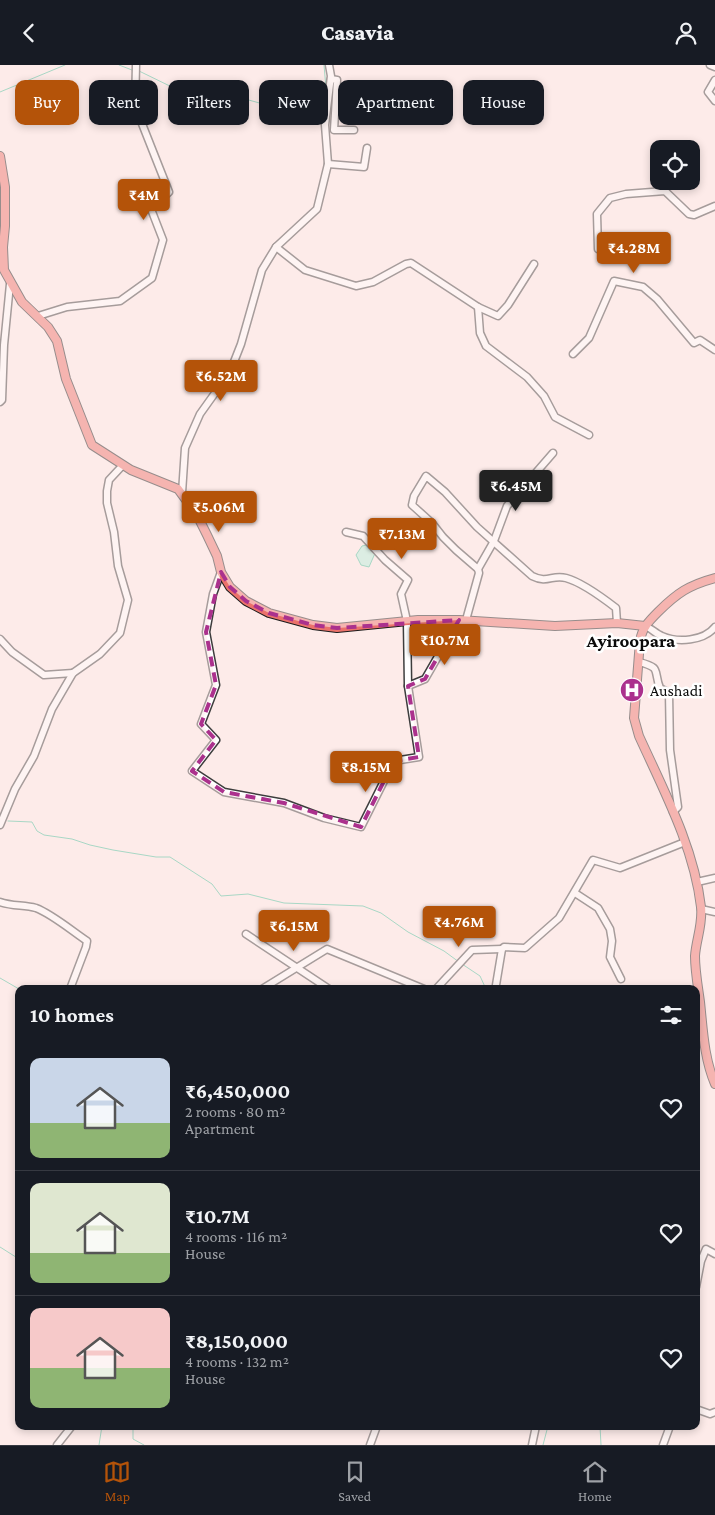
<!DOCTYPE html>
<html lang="en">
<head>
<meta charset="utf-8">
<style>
  :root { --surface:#171b24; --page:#242831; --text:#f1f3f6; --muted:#9ea1a6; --line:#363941; --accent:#b45309 }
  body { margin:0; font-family:"Crimson Pro",serif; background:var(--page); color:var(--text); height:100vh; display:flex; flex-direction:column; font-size:19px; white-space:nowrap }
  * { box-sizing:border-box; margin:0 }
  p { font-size:16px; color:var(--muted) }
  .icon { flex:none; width:28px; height:28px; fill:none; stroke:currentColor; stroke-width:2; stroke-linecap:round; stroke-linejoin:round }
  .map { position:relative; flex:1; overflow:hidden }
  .sheet { position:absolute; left:15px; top:920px; width:685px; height:445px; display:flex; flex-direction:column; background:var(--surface); border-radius:10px; box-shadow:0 2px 8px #0003 }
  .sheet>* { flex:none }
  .top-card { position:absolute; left:15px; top:15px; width:685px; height:45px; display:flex; gap:10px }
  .tools { position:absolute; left:650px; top:75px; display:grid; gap:10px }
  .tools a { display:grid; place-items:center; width:50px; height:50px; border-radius:10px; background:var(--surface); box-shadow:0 2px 8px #0003; font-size:25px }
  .price { position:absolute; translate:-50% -42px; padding:0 11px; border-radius:5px; background:var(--accent); color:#fff; font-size:16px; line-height:32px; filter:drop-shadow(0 1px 2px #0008) }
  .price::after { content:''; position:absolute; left:50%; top:30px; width:15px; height:11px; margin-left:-8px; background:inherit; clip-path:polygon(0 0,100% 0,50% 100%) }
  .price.selected { background:#222; color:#fff }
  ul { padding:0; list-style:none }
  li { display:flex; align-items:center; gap:15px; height:125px; padding:0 15px }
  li+li { border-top:1px solid var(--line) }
  li span { display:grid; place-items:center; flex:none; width:140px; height:100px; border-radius:10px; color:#555 }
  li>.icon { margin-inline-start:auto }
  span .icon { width:60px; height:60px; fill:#fffc; stroke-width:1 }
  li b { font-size:21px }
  h2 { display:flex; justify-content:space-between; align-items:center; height:60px; padding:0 15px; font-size:21px }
  .pill { padding:0 18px; border-radius:10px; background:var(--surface); box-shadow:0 2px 8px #0003; font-size:18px; line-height:45px }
  .pill.selected { background:var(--accent); color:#fff }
  header { display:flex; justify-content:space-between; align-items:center; height:65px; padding:0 15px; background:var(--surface); font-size:22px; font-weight:800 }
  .dock { display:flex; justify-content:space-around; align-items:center; height:70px; border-top:1px solid var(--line); background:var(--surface); font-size:14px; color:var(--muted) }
  .dock a { display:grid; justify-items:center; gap:2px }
  .dock .selected { color:var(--accent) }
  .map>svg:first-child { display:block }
</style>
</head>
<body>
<header><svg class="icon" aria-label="back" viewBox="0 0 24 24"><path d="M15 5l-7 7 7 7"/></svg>Casavia<svg class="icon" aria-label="person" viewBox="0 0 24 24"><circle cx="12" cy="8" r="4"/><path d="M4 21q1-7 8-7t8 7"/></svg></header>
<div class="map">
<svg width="715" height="1380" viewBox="0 0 715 1380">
  <rect width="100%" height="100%" fill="#fdebe9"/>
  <path fill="#b3efdb" stroke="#41bf99" d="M375,478L376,486L369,502L361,500L356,490L362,481Z"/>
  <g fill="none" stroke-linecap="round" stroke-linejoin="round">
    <g stroke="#41bf99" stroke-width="1">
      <path d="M119,0L132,5"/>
      <path d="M139,6L178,25L245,34L274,42L315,50L326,23L324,0"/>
      <path d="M0,27L65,0"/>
      <path d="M8,756L32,757L37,766L44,770L72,774L90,780L113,785L156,792H170L212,819L221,831L248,829L284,838L363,841L381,848L408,867L444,886L459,897"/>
      <path d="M462,899L480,911L486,924"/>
      <path d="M0,913L19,924"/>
      <path d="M0,1182L19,1194"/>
      <path d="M133,1361V1374L144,1380"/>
      <path d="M600,1361L601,1380"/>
      <path d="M99,1380L102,1361"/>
      <path d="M543,1380L548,1361"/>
    </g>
    <g stroke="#3d3d3d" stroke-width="9">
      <g id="minor">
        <path d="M710,0L715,2"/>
        <path d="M331,14L337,15L334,65H354"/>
        <path d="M715,15L708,27L715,36"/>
        <path d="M328,99L364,102L367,83"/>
        <path d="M276,182L305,205L356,221L373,217L406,199L411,198L478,242L498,251L508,240L534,199"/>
        <path d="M598,184L597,149L610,133L626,129L665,126L689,149L694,150L715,141"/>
        <path d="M478,242L480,268L486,281L527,312L544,331L555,352L589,370"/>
        <path d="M38,251L67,242L120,236L152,213L163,175L151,144L169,127L135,41L136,0"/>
        <path d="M573,289L589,273L614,216L643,222L657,234L694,278L700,275L715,285"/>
        <path d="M0,337L2,335L4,280L10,219"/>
        <path d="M182,428L185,383L200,349L230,307L241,279L262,205L276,182L317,144L328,99L325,60L331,11L329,0"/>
        <path d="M478,504L494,476L507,441L553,388"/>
        <path d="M221,507L213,529L206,567L216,620L201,659L216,675L192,706L224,727L284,738L324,753L361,762L394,696L419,692L408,621L407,556L401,529L408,515L385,495L363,471L346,467"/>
        <path d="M466,555L479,508L478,504L456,485L443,472L432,458L412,440L414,431L426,411L445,427L477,462L532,511C548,519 552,509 566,513C581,517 603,533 616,543L617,558"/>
        <path d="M645,561C651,563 656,569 662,571C678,578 704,576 715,562"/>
        <path d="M0,574L12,587L44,610L73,608"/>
        <path d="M639,597C662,603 653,605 660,623L669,628L670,685L678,742L673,747"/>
        <path d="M408,621L425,614L459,555"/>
        <path d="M0,760L15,724L34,691L52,644L73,608L100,589L120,568L128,535L118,501L114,467L107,438V426L109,415L123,400"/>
        <path d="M697,817L715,813"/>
        <path d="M575,828L598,843L610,864L612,876L610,892L621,914"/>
        <path d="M0,837C11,841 24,840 36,843C52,849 72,866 87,876L86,882L70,924"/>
        <path d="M701,844L715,847"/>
        <path d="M246,869L329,924"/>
        <path d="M262,924L327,884L424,924"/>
        <path d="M436,924L472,885L502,884"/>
        <path d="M497,924L496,920L502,884L504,882L525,883L559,853L593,795L620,803L685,777"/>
        <path d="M696,1222L701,1196L706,1184L715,1189"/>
        <path d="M696,1344L710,1349L715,1347"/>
        <path d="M57,1380L72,1361"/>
        <path d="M370,1380L377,1361"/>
        <path d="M532,1380L536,1361"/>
        <path d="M663,1380L670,1361"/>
      </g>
    </g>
    <g stroke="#1b1b1b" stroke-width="10">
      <g id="major">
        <path d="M0,91L5,122V161L3,182L4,205L22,237L48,262L57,276L66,314L92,380L131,405L178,424L197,450L207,470L217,491L221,507L230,522L246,536L269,548L313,560L337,563L418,555H459L555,561L617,558L645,561"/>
        <path d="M715,513C689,520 677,528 658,547C649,556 642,563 640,576L634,653L639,671C664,726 694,782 701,842C703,859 696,875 695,891C695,906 698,922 700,937C703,965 704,993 715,1019"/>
      </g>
    </g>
    <use href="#minor" stroke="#fff" stroke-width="6"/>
    <use href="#major" stroke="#eb726b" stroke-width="8"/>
  </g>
  <path d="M0 0H715V1380H0ZM221,507L230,522L246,536L269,548L313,560L337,563L459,555L425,614L408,621L419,692L394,696L361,762L284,738L224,727L192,706L216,675L201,659L216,620L206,567Z" fill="#fdebe9" fill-opacity=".55" fill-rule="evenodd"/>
  <path fill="none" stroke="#ab318d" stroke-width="4" stroke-dasharray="10 6" stroke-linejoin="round" d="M221,507L230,522L246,536L269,548L313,560L337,563L459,555L425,614L408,621L419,692L394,696L361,762L284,738L224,727L192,706L216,675L201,659L216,620L206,567Z"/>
  <defs>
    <g id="hospital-disc" transform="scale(1.25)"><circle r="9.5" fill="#ab318d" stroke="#fff"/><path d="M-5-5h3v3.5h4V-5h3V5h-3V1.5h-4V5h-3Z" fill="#fff"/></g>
  </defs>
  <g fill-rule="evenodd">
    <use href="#hospital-disc" x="632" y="625"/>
  </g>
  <g text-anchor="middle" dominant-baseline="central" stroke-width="5" stroke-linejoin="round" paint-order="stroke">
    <g font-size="16" fill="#0a0a0a" stroke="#fff" text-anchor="start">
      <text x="650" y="625">Aushadi</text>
    </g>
    <g font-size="19" font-weight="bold" fill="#0a0a0a" stroke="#fff">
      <text x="631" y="575">Ayiroopara</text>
    </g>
  </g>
</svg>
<div class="tools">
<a><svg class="icon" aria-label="locate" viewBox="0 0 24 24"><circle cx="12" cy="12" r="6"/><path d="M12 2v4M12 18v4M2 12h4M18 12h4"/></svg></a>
</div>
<b class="price" style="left:144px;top:156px">₹4M</b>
<b class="price" style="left:634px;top:209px">₹4.28M</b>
<b class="price" style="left:221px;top:337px">₹6.52M</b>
<b class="price selected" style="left:516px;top:447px">₹6.45M</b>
<b class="price" style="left:219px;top:468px">₹5.06M</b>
<b class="price" style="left:402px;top:495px">₹7.13M</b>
<b class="price" style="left:445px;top:601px">₹10.7M</b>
<b class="price" style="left:366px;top:728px">₹8.15M</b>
<b class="price" style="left:459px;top:883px">₹4.76M</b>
<b class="price" style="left:294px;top:887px">₹6.15M</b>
<div class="top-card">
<a class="pill selected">Buy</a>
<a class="pill">Rent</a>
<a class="pill">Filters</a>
<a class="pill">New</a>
<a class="pill">Apartment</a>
<a class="pill">House</a>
</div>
<section class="sheet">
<h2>10 homes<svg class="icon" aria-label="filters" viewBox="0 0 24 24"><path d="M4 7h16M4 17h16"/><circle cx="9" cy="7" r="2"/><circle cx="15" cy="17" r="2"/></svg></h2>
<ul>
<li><span style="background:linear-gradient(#c9d6e8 65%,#8fb573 0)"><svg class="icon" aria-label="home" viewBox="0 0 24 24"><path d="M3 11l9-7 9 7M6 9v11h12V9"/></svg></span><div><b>₹6,450,000</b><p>2 rooms · 80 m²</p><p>Apartment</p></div><svg class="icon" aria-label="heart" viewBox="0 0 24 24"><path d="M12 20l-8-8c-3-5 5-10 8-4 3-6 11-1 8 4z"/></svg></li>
<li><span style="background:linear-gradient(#dfe7d0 70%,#8fb573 0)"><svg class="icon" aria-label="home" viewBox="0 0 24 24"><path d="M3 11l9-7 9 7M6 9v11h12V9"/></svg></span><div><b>₹10.7M</b><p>4 rooms · 116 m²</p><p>House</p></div><svg class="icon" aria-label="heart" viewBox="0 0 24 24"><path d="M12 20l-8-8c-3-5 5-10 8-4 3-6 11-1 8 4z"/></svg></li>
<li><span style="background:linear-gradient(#f6c9c9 60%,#8fb573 0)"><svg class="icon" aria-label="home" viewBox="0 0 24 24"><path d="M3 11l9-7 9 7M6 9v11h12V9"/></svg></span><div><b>₹8,150,000</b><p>4 rooms · 132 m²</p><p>House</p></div><svg class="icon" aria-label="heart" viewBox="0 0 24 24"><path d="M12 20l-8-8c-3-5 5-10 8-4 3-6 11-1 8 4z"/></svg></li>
</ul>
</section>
</div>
<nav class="dock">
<a class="selected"><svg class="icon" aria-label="map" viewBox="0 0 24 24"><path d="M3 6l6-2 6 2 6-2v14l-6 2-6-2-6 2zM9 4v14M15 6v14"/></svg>Map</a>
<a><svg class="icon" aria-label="saved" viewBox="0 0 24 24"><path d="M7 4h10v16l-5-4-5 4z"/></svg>Saved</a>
<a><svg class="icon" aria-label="home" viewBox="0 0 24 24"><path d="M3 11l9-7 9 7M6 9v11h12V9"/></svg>Home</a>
</nav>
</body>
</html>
